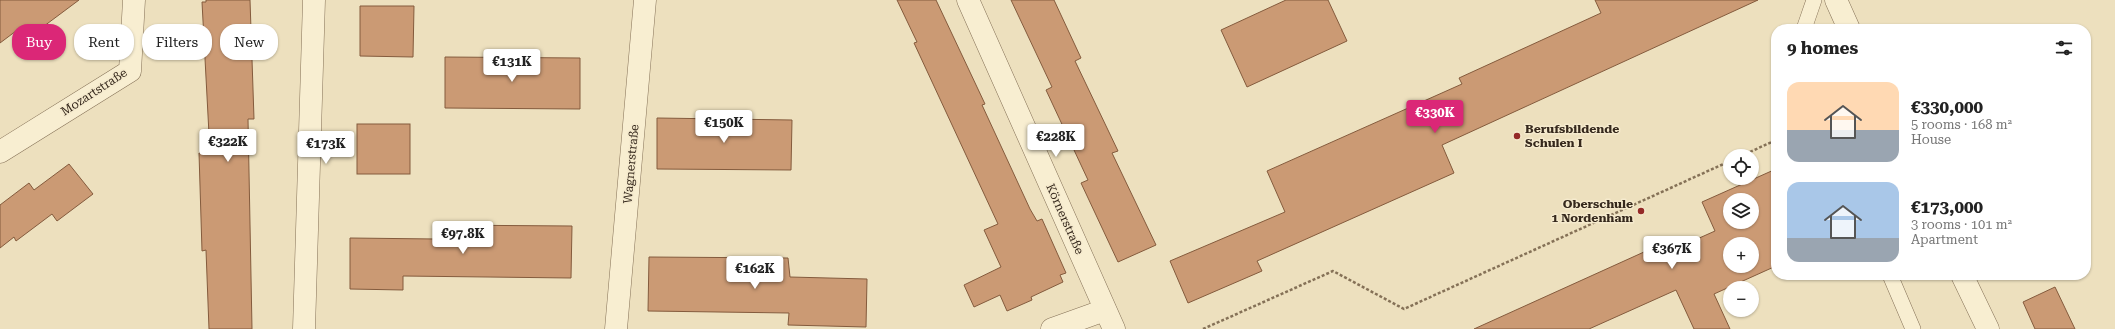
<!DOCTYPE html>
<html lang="en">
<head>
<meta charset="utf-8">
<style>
  :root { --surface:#fff; --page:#f6f6f6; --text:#222; --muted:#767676; --accent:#db2777 }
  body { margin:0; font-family:"Roboto Serif",serif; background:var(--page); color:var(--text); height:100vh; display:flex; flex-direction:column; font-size:15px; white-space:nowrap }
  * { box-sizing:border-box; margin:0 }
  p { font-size:13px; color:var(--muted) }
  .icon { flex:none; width:22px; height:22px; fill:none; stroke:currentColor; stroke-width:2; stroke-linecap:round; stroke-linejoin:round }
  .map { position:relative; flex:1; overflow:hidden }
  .side { position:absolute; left:1771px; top:24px; width:320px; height:256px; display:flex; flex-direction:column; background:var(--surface); border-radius:16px; box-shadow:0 1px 3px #0004 }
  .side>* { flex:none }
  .top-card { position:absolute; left:12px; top:24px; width:380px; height:36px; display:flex; gap:8px }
  .fabs { position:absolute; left:1723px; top:149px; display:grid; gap:8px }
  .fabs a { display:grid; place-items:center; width:36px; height:36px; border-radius:50%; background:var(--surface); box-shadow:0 1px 3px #0004; font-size:20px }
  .price { position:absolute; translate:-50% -34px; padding:0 9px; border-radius:4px; background:#fff; color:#222; font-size:13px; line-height:26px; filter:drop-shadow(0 1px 2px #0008) }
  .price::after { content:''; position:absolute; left:50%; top:24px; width:12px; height:9px; margin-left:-6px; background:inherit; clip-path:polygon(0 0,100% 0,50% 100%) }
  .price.on { background:var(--accent); color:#fff }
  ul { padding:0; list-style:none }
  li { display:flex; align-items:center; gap:12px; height:100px; padding:0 16px }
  li span { display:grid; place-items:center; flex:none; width:112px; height:80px; border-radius:12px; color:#555 }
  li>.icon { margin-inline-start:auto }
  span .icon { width:48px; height:48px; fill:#fffc; stroke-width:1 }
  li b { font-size:17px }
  h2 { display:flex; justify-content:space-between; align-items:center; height:48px; padding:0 16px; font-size:17px }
  .chip { padding:0 14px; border-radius:16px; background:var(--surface); box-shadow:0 1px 3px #0004; font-size:14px; line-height:36px }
  .chip.on { background:var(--accent); color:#fff }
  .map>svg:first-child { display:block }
</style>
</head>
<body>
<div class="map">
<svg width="2115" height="329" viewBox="0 0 2115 329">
  <rect width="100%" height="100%" fill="#ede0be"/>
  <g fill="#cb9a74" stroke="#845b3d" fill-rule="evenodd">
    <path d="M0,0H79L24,41L16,31L0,43Z"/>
    <path d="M206,0H250L254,119H248L252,329H209L206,250L202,251L199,153H210L202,2H206Z"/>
    <path d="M897,0H936L985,104L982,105L1030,209L1037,221L1042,219L1066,273L1060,275L1063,282L1031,297L1032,300L1007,311L1000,295L974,307L964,285L1001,267L984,230L998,224L914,43L917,42Z"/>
    <path d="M1011,0H1054L1081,58L1075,61L1118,151L1112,153L1156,245L1118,262L1081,183L1088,180L1046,90L1052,87Z"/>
    <path d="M1286,0H1328L1347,41L1247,87L1221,30Z"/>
    <path d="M1595,0H1758L1442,145L1454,173L1257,261L1262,271L1188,303L1170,261L1285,212L1267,171L1462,84L1459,78L1601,13Z"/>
    <path d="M360,6H414L413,57L360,56Z"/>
    <path d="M445,57L580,58V109L445,108Z"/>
    <path d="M657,118L792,120L791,170L657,169Z"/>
    <rect x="357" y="124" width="53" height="50"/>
    <path d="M69,164L93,194L57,221L52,214L16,241L14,237L0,248V205L29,183L34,190Z"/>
    <path d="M1776,169V266L1714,294L1730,329H1694L1676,290L1589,329H1474L1655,247L1659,256L1715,231L1702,202ZM1730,200H1752V222H1730ZM1730,244H1752V266H1730Z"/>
    <path d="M436,225L572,226L571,278L403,276V290L350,289V238L436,239Z"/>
    <path d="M649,257L788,258L790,277L867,279L866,327L788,325L789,313L648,311Z"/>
    <path d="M2055,287L2075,329H2035L2023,302Z"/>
  </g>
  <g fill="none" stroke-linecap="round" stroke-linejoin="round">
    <g stroke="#857157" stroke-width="16">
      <g id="service">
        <path d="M1804,29L1814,0"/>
        <path d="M1890,275L1913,329"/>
      </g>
    </g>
    <g stroke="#857157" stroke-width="23">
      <g id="minor">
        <path d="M968,0L1114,329"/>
        <path d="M1836,0L1849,29"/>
        <path d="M0,152L130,71L134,0"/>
        <path d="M1962,275L1988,329"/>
        <path d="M616,329L645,0"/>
        <path d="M1052,329L1105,310"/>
      </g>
    </g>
    <g stroke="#857157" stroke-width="23">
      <path id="tertiary" d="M304,329L314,0"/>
    </g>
    <g stroke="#857157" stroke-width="2.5" stroke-dasharray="3 2" stroke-linecap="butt">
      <path d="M1741,156L1776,140"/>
      <path d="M1203,329L1333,271L1404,309L1730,161"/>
    </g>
    <use href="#service" stroke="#f8eed1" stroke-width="15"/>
    <use href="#minor" stroke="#f8eed1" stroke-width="22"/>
    <use href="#tertiary" stroke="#f8eed1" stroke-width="22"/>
  </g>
  <g fill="#942927" stroke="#f5eacd" stroke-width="1.5">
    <circle cx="1517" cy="136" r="4"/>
    <circle cx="1641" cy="211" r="4"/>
  </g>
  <g text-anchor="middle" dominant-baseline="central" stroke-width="3" stroke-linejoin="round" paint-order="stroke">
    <g font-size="12" fill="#35281c" stroke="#f5eacd">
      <text transform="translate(94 92) rotate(-33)">Mozartstraße</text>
      <text transform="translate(631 164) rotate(-85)">Wagnerstraße</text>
      <text transform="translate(1065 219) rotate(66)">Körnerstraße</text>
    </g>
    <g font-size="12" font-weight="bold" fill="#35281c" stroke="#f5eacd" text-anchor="start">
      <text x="1525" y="129">Berufsbildende<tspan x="1525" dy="14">Schulen I</tspan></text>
      <text x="1633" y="204" text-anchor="end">Oberschule<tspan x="1633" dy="14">1 Nordenham</tspan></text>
    </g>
  </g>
</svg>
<div class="fabs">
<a><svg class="icon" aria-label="locate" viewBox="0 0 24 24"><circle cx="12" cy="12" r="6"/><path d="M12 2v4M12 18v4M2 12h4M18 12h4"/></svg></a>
<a><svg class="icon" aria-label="layers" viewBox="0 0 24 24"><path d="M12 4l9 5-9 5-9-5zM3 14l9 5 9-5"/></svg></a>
<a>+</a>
<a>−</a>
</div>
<b class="price" style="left:512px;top:83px">€131K</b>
<b class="price on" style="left:1435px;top:134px">€330K</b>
<b class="price" style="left:724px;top:144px">€150K</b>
<b class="price" style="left:1056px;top:158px">€228K</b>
<b class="price" style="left:228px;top:163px">€322K</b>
<b class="price" style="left:326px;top:165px">€173K</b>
<b class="price" style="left:463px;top:255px">€97.8K</b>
<b class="price" style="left:1672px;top:270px">€367K</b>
<b class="price" style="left:755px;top:290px">€162K</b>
<div class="top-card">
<a class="chip on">Buy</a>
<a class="chip">Rent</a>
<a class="chip">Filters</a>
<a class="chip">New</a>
</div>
<section class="side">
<h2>9 homes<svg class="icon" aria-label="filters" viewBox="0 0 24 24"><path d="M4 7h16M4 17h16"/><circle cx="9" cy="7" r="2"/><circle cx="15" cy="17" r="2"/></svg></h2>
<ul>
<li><span style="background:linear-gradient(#ffd9b3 60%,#9aa5b1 0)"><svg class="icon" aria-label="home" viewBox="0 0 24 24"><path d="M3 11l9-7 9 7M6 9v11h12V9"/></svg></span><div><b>€330,000</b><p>5 rooms · 168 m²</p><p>House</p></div></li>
<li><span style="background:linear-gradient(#a9c7e8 70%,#9aa5b1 0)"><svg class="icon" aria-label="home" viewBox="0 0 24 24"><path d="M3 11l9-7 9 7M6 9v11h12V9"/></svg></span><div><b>€173,000</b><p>3 rooms · 101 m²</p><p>Apartment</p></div></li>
</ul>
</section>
</div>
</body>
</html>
